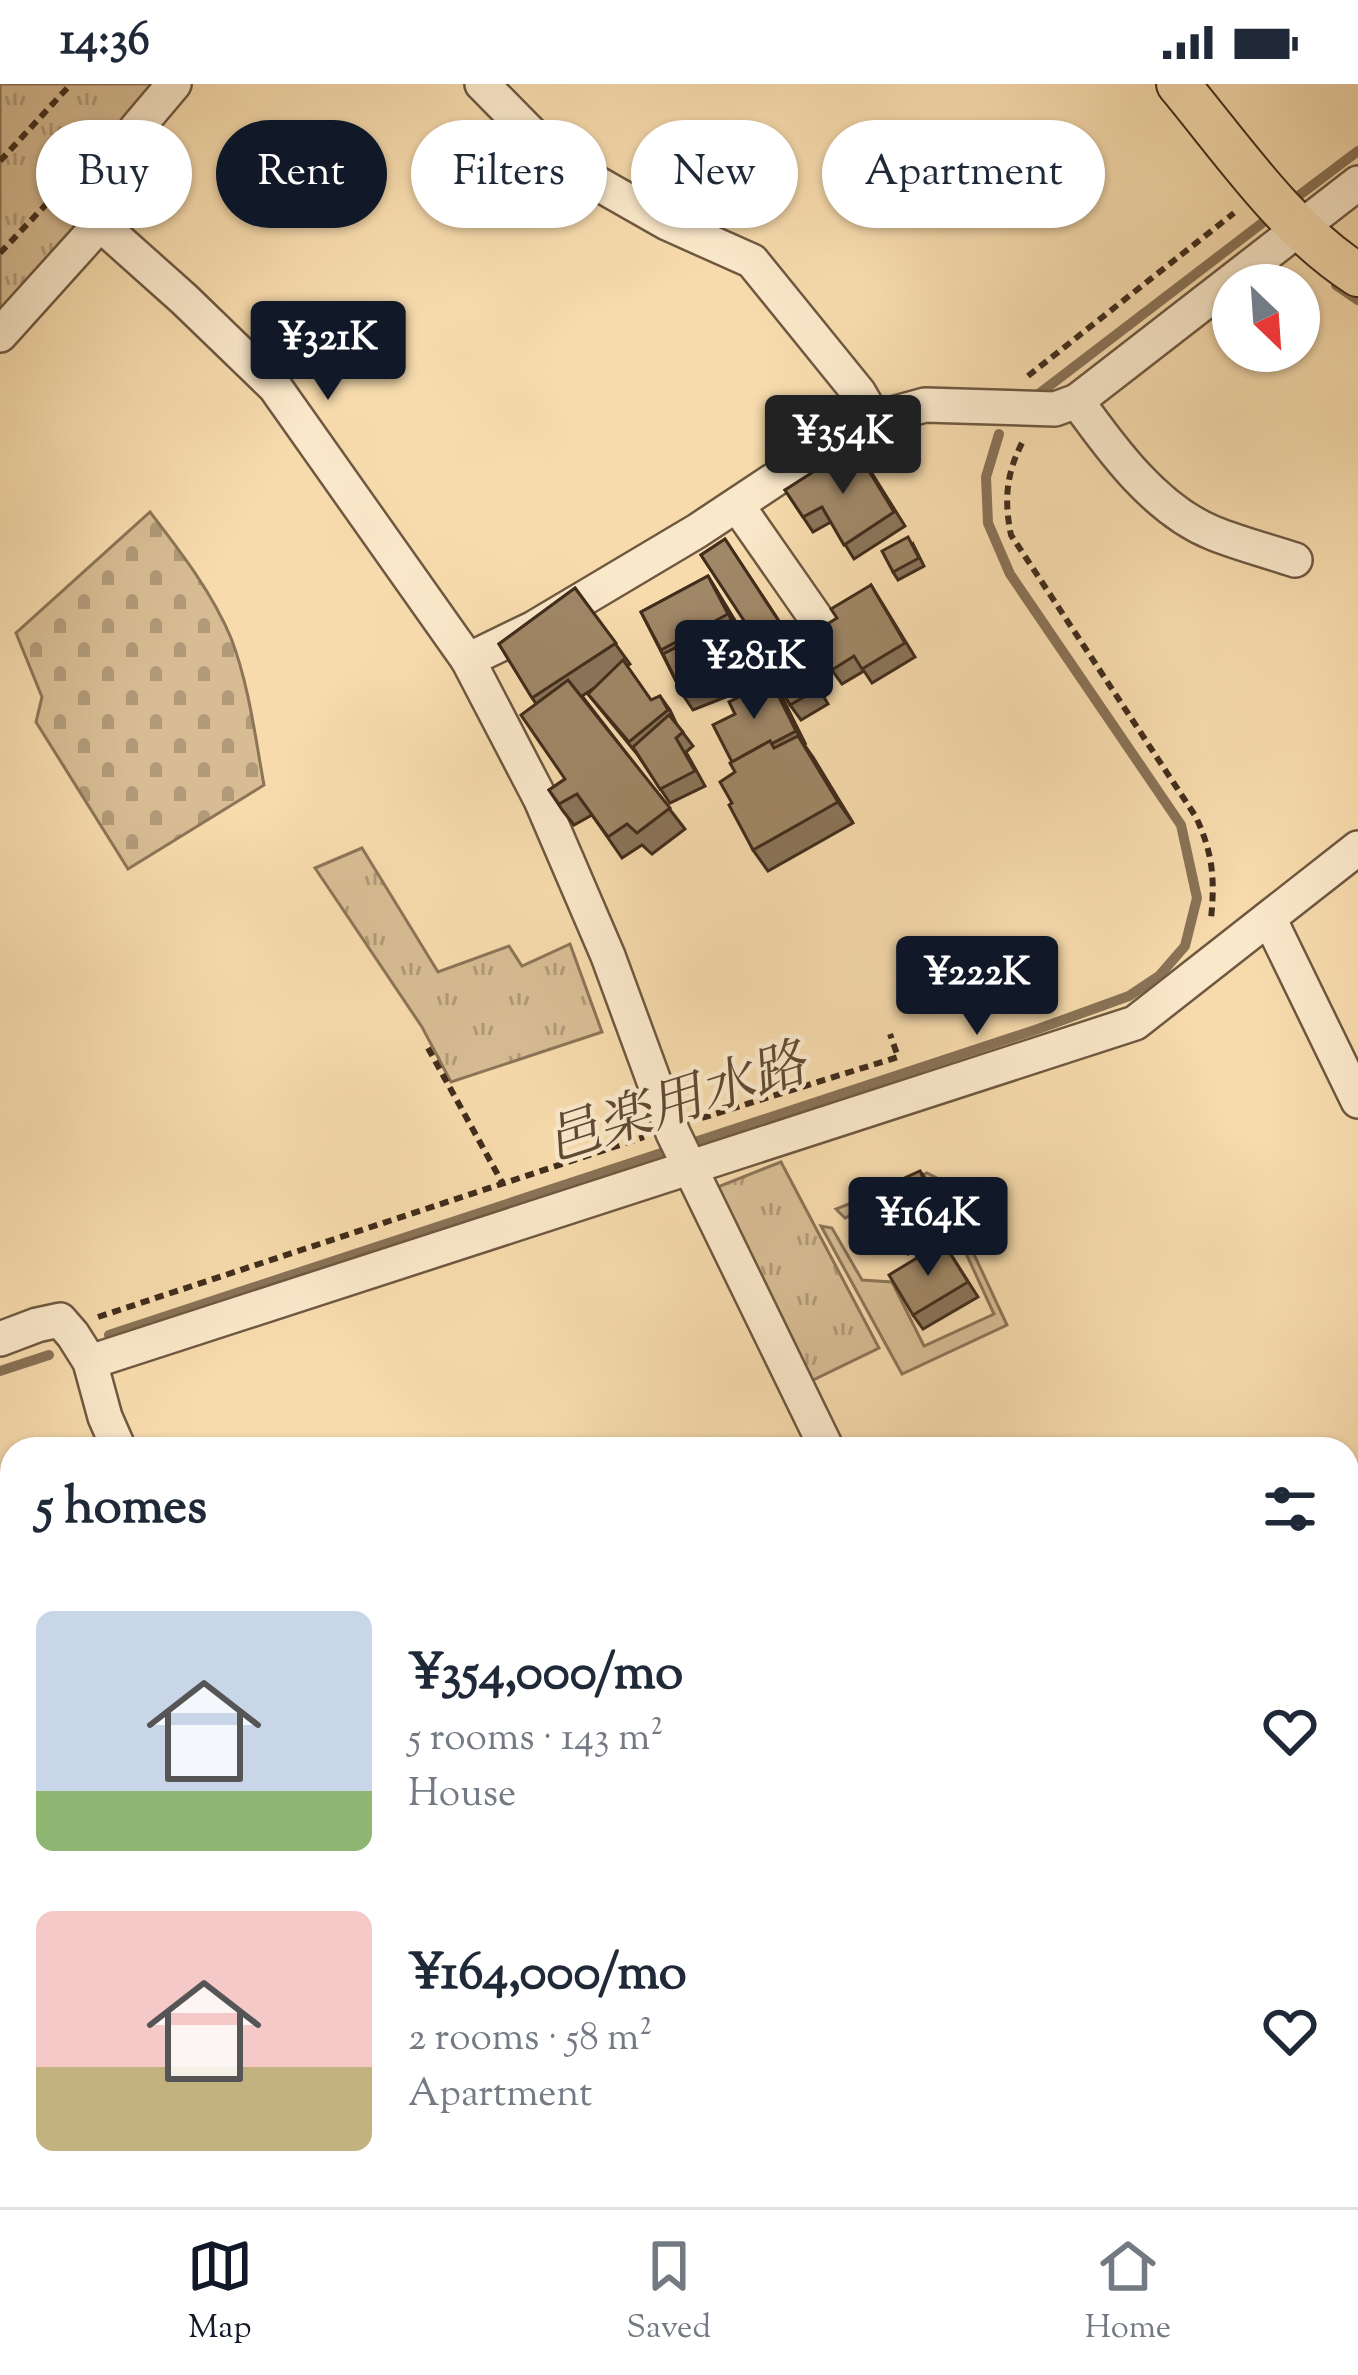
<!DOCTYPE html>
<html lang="en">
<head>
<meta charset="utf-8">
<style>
  :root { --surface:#fff; --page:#f6f6f7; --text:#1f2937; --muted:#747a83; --line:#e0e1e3; --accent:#111827 }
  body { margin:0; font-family:"Sorts Mill Goudy","Noto Serif JP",serif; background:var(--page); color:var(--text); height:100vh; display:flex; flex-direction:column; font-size:45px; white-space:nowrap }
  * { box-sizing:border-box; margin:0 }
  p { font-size:39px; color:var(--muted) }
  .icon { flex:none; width:66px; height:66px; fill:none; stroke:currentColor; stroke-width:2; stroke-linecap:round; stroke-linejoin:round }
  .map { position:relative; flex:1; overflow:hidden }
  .side { position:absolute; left:0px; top:1353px; width:1359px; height:771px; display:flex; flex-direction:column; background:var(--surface); border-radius:36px 36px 0 0; box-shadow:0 3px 9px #0004 }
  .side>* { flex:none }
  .banner { position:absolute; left:36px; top:36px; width:1287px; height:108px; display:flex; gap:24px }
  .needle { width:78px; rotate:155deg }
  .buttons { position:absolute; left:1212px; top:180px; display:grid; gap:24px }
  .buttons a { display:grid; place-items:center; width:108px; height:108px; border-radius:50%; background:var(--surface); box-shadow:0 3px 9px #0004; font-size:60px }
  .price { position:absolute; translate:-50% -102px; padding:0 27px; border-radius:12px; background:var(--accent); color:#fff; font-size:39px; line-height:78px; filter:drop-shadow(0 3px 6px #0008) }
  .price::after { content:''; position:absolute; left:50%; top:72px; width:36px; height:27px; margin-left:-18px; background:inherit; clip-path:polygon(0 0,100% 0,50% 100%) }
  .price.active { background:#222; color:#fff }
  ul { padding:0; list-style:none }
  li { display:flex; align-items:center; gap:36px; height:300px; padding:0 36px }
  li span { display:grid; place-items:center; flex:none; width:336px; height:240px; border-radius:18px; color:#555 }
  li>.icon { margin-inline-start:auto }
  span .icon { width:144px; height:144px; fill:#fffc; stroke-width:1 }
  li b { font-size:51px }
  h2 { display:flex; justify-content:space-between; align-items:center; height:144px; padding:0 36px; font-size:51px }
  .tag { padding:0 42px; border-radius:54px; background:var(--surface); box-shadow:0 3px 9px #0004; font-size:42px; line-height:108px }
  .tag.active { background:var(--accent); color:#fff }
  .status { display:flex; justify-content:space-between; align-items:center; height:84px; padding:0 60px; background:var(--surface); direction:ltr }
  .status svg { height:33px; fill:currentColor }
  .dock { display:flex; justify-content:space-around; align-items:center; height:168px; border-top:3px solid var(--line); background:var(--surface); font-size:33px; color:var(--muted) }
  .dock a { display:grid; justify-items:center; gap:6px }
  .dock .active { color:var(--accent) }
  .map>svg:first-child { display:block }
</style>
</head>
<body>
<div class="status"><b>14:36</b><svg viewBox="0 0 49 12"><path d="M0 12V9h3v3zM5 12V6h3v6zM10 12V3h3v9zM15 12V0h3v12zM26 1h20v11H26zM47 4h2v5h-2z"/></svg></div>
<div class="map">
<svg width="1358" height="2123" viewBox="0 0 1358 2123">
  <defs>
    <pattern id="grass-tufts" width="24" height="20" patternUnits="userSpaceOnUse" patternTransform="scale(3)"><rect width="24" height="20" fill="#d8bd94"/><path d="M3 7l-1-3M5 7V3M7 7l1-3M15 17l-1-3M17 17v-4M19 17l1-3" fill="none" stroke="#b19a78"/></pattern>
    <pattern id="cemetery-stones" width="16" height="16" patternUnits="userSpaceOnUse" patternTransform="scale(3)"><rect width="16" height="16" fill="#d8bd94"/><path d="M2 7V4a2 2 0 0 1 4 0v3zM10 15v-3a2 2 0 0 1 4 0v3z" fill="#b19a78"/></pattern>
  </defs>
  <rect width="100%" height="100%" fill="#f7dbad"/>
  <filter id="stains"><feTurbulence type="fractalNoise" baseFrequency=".00167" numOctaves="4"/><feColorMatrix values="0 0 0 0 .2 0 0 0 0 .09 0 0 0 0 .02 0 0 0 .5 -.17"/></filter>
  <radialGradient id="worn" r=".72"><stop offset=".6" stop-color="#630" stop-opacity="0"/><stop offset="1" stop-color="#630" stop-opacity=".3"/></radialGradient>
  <g fill="url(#grass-tufts)" stroke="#8c7558" stroke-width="3">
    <path d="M0,0H158L102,107L84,133L0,226Z"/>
    <path d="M362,764L438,888L509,862L522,882L570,860L602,948L451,998L422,943L315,784Z"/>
    <path d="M781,1078L879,1264L809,1298L715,1104Z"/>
  </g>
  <path fill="url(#cemetery-stones)" stroke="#8c7558" stroke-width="3" d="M150,428C180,467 212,508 231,554C249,601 255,652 264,701L128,785L36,638L42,613L16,549Z"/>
  <path fill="#d8bd94" stroke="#8c7558" stroke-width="3" d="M927,1089L939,1095L1007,1241L902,1290L821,1142L832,1144L862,1196L892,1198L924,1262L994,1230L934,1100L928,1098L845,1134L836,1125Z"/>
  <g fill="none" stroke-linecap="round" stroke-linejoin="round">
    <g stroke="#897256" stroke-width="10">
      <path d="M1289,119L1358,67"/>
      <path d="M1336,201L1358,216"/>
      <path d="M1036,312L1274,130"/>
      <path d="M109,1251L1038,945L1129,912L1159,892L1185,862L1197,814L1181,741L1010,490L988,439L986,393L999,350"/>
      <path d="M0,1287L49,1271"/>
    </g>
    <g stroke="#6e5840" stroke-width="38">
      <g id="minor">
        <path d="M482,0L558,77L667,139L752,177L859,309L874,335"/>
        <path d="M100,140L184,215L275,303L468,576"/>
        <path d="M0,251L100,140L136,45L174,0"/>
        <path d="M1077,317C1112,366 1156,426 1213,449C1240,460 1268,467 1295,476"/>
        <path d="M737,421L820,540"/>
        <path d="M1269,834L1358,1017"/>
        <path d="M0,1255L37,1241L60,1236L73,1251L90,1278L105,1333L119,1365"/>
        <path d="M90,1278L1135,939L1358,764"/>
        <path d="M827,1365L673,1049L608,872L541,716L468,576L534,544L697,447L845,349L874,335L925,321L1055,325L1077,317L1358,99"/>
        <path d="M0,1623L12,1617"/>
        <path d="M0,1711L12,1740"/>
        <path d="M1347,2043L1358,2037"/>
        <path d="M167,2112L171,2123"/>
        <path d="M475,2112L481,2123"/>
        <path d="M1188,2123L1210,2112"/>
      </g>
    </g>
    <g stroke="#412d1c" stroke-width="46">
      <path id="major" d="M1178,0C1233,66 1285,144 1358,191"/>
    </g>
    <g stroke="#412d1c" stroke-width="6" stroke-dasharray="9 6" stroke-linecap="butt">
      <path d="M0,77L71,0"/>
      <path d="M0,169L72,93L86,82"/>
      <path d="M1028,292L1234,129"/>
      <path d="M1022,359C1006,390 1004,417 1011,451L1196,733C1213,770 1215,795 1211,835"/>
      <path d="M428,964L503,1100"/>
      <path d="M702,1034L898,973L890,950"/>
      <path d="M98,1233L644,1053"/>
    </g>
    <use href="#minor" stroke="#fae8ca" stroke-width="33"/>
    <use href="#major" stroke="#f7dbad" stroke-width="42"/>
  </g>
  <g fill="#8a7459" stroke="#412d1c" stroke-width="3">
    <path d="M834,383H868L905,442L854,475L831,438L813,448L785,406Z"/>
    <path d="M725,455L787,549L763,565L701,471Z"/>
    <path d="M913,460L924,482L898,496L893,488Z"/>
    <path d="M708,492L743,550L767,599L781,611L805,662L853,739L768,787L753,766L732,719L735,688L732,678L735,630L750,608L743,598L728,605L731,611L693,626L683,611L641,528Z"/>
    <path d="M871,501L915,573L872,599L864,587L842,600L832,586L837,534Z"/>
    <path d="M575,504L630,580L627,582L651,616L660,612L670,626L677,641L693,662L686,668L705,702L670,719L637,670L588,610L594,604L582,612L685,745L652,770L642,761L622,774L592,731L574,741L563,727L549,706L565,695L536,620L499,560Z"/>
    <path d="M803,577L828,620L801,636L790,621Z"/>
    <path d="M930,1101L952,1150L908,1170L898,1156Z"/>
    <path d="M943,1158L978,1213L923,1245L913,1231Z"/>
    <path d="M1358,1927V2000L1347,2005V1933Z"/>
  </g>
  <g fill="#705e48" stroke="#412d1c" stroke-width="3">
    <path d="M708,492L743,550L769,601L759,587Z"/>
    <path d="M771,597L781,611L806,661L796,647Z"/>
    <path d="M798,652L813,673L853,739L838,718Z"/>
    <path d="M920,1087L930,1101L952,1150L942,1136Z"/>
  </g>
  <g fill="#a08767" stroke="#412d1c" stroke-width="3">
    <path d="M858,369L894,428L844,461L822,423L803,433L785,406L830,377L834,383Z"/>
    <path d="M908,453L919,474L893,488L882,467Z"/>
    <path d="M725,455L782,542L758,558L701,471Z"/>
    <path d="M708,492L728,530L661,566L641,528Z"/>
    <path d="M871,501L905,559L862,585L854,572L832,586L811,550L837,534L831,525Z"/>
    <path d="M575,504L616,559L532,614L499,560Z"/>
    <path d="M733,535L759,587L742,596L735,582L718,591L721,597L683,611L663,570Z"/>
    <path d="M793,563L818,605L790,621L766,579Z"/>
    <path d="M623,576L651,616L660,612L668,626L629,658L588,610Z"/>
    <path d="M568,596L670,724L637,749L627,740L608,753L577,710L559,720L549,706L565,695L521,631Z"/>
    <path d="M771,597L796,647L771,660L770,657L732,678L713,641L735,630L729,618Z"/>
    <path d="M669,631L683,648L676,654L695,687L660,705L633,663Z"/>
    <path d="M798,652L838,718L753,766L729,721L732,719L720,698L735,688L730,679L770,657L774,664Z"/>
    <path d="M920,1087L942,1136L898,1156L876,1107Z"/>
    <path d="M943,1158L968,1198L913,1231L889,1191Z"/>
    <path d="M1358,1832V1887L1347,1866V1837Z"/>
    <path d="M1358,1927V1981L1347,1986V1933Z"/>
  </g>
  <g text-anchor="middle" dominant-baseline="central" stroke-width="9" stroke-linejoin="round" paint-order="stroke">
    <g font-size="54" font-style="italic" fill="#5f4a34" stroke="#fae8ca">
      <text transform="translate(677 1023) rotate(-18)">邑楽用水路</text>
    </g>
  </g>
  <rect width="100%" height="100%" filter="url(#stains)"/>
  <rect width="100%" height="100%" fill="url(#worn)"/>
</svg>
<div class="buttons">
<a><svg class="needle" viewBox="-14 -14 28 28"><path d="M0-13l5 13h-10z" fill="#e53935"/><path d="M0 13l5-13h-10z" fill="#747a83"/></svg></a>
</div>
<b class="price" style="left:328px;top:319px">¥321K</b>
<b class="price active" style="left:843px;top:413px">¥354K</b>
<b class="price" style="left:754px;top:638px">¥281K</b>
<b class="price" style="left:977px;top:954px">¥222K</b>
<b class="price" style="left:928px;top:1195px">¥164K</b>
<div class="banner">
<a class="tag">Buy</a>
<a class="tag active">Rent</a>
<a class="tag">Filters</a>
<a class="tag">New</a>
<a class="tag">Apartment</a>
</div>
<section class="side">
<h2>5 homes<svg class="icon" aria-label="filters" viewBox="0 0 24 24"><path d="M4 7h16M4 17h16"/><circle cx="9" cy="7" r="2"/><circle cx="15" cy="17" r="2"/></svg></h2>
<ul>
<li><span style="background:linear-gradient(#c9d6e8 75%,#8fb573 0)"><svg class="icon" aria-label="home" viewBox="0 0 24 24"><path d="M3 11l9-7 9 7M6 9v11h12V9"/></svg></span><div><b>¥354,000/mo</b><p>5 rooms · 143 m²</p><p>House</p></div><svg class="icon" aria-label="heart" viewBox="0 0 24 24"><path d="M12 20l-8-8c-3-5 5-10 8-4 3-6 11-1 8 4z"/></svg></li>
<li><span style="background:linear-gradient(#f6c9c9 65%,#c2b280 0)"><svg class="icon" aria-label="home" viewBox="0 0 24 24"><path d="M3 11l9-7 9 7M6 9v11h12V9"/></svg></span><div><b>¥164,000/mo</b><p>2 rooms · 58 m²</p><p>Apartment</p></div><svg class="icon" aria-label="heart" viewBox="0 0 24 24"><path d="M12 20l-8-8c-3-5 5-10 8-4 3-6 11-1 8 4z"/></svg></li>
</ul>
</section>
</div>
<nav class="dock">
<a class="active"><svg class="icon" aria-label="map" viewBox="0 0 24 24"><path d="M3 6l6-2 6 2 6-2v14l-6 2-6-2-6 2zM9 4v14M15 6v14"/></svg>Map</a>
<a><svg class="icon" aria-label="saved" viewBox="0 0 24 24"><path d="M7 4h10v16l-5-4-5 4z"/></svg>Saved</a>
<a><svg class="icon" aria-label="home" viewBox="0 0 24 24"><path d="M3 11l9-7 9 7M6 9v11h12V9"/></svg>Home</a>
</nav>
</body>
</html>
